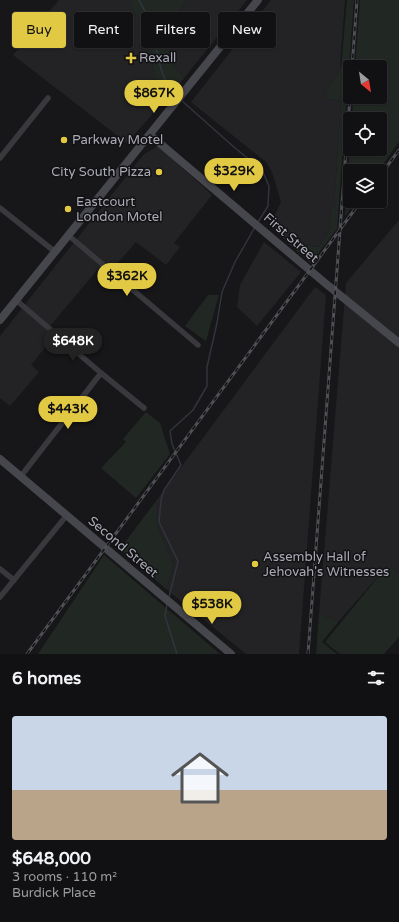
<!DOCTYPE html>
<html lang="en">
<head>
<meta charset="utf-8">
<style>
  :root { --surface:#111012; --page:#1e1e20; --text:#f1f3f6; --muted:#9c9d9f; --line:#303032; --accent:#e2c944 }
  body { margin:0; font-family:"Varela Round",sans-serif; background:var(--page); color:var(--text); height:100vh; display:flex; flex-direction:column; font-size:15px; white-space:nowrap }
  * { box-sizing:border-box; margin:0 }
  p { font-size:13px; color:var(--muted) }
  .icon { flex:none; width:22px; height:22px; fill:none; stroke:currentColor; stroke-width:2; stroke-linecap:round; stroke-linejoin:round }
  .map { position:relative; height:654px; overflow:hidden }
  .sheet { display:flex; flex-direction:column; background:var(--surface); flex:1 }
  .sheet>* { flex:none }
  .hud { position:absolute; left:12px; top:12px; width:375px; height:36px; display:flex; gap:8px }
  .needle { width:26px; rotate:150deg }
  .buttons { position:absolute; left:343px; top:60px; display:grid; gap:8px }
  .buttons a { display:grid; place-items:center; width:44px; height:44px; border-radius:4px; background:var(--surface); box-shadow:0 1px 3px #0004,0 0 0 1px var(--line); font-size:20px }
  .price { position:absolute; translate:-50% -34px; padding:0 9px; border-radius:14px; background:var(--accent); color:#111; font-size:13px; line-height:26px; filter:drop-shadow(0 1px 2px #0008) }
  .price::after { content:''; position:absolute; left:50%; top:24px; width:12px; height:9px; margin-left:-6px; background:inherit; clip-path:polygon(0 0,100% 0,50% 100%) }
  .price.current { background:#222; color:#fff }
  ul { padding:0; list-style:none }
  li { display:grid; align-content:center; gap:8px; height:212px; padding:0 12px }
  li+li { border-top:1px solid var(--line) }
  li span { display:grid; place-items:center; height:124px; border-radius:4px; color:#555 }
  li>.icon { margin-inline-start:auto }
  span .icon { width:72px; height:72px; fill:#fffc; stroke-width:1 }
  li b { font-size:17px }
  h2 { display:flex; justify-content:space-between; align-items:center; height:48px; padding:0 12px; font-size:17px }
  .tag { padding:0 14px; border-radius:4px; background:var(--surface); box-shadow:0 1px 3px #0004,0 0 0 1px var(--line); font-size:14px; line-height:36px }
  .tag.current { background:var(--accent); color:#111 }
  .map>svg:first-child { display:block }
</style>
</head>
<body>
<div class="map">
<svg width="399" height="654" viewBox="0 0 399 654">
  <rect width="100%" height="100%" fill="#171618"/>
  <g fill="#232325">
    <path d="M59,0H130L146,36L161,104L127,143L13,55Z"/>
    <path d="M187,0H247L184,78L173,65L164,29Z"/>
    <path d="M271,0H345L340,66L341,68L325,93L327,99L341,101L334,207L332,208L329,231L319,247L294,244L292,247L270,225L281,202L272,172L266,162L191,102Z"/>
    <path d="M158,146L212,195L174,243L180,247L166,265L136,242L108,274L100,268L98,269L50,326L52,339L31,365L39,372L10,406L0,398V336L144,154Z"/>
    <path d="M399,220V573L388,565L339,621L319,614L346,283Z"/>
    <path d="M264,242L301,272L257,326L237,307L240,285Z"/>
    <path d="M315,287L326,295L299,654H246L166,589L174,565L161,536L156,518V501Z"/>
  </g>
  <g fill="#212823">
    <path d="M129,0H187L164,29L173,65L184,78L166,100L159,96L146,36Z"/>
    <path d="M347,0H354L337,229L311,263L292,247L294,244L319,247L329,231L332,207H334L341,101L327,99L325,93L341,68Z"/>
    <path d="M360,0H399V142L378,171H350V201H356L345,216L350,143V149H380V119H352L353,97H380V67H355Z"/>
    <path d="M208,295H219L206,341L185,326Z"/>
    <path d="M146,412L160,423L170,454L136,498L101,468L126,442L123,439Z"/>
    <path d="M156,501V518L161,536L174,565L166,589L120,549Z"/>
    <path d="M104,555L220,654H38Z"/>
    <path d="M388,565L399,573V637L384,654H340L325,642Z"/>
    <path d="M319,614L339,621L322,642L337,654H316Z"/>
  </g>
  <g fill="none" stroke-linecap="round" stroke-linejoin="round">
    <g stroke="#30353d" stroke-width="1.5">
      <path d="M139,0C144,9 149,19 152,29C157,49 160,82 176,96"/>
      <path d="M181,100L235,148L262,170L269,186L268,206L258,222"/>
      <path d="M169,597L178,561L159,522L161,500L164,490L181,465L172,444L170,431L193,410L207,386V367L217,323L222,292L235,262L255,227"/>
      <path d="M167,604L165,616L177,654"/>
    </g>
    <g stroke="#38383d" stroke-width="5.5">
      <path d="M0,158L48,98"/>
      <path d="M0,208L54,251"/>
      <path d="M68,235L198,345"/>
      <path d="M16,300L101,373L144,408"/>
      <path d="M21,476L101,373"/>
      <path d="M0,569L14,580"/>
      <path d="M0,597L67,515"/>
    </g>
    <g stroke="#46464d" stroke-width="8">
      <path d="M150,135L325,283L399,343"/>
      <path d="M0,320L258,0"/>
      <path d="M0,459L231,654"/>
    </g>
    <g stroke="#4f4f56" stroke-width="3">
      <g id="rail">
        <path d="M352,67L357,0"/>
        <path d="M380,176L399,150"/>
        <path d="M27,654L361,201"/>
        <path d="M308,654L350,97"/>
      </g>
    </g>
    <use href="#rail" stroke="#121113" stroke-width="1.5" stroke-dasharray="4.5" stroke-linecap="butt"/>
  </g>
  <g fill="#e2c944" stroke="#121113" stroke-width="1.5">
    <path d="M129 52h4v4h4v4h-4v4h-4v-4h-4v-4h4z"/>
    <circle cx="64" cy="140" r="4"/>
    <circle cx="159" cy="172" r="4"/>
    <circle cx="68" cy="209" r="4"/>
    <circle cx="255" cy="564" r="4"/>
  </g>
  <g text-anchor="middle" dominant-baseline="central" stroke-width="3" stroke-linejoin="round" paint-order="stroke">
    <g font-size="13" fill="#aaabb7" stroke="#121113" text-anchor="start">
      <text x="139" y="58">Rexall</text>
      <text x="72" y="140">Parkway Motel</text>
      <text x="151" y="172" text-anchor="end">City South Pizza</text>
      <text x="76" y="202">Eastcourt<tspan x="76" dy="15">London Motel</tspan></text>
      <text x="263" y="557">Assembly Hall of<tspan x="263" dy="15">Jehovah's Witnesses</tspan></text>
    </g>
    <g font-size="13" fill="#aaabb7" stroke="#121113">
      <text transform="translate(291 238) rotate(41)">First Street</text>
      <text transform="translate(123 547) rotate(40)">Second Street</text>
    </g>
  </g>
</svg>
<div class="buttons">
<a><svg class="needle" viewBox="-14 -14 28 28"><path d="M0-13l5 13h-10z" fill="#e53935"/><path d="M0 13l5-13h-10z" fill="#9c9d9f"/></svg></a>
<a><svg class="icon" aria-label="locate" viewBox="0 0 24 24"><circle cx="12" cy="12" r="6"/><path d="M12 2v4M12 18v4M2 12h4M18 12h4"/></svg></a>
<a><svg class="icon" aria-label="layers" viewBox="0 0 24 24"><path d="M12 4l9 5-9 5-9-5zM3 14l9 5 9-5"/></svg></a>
</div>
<b class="price" style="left:154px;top:114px">$867K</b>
<b class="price" style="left:234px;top:192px">$329K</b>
<b class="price" style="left:127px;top:297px">$362K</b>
<b class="price current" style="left:73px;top:362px">$648K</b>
<b class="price" style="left:68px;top:430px">$443K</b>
<b class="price" style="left:212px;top:625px">$538K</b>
<div class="hud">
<a class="tag current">Buy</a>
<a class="tag">Rent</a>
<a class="tag">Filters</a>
<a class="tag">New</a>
</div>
</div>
<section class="sheet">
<h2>6 homes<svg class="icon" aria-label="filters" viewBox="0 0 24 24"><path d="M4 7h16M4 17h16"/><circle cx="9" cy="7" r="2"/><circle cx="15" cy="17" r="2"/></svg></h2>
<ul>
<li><span style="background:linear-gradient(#c9d6e8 60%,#b9a48a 0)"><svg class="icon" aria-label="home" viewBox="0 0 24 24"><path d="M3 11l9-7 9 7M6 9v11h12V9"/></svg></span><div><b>$648,000</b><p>3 rooms · 110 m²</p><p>Burdick Place</p></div></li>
</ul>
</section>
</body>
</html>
